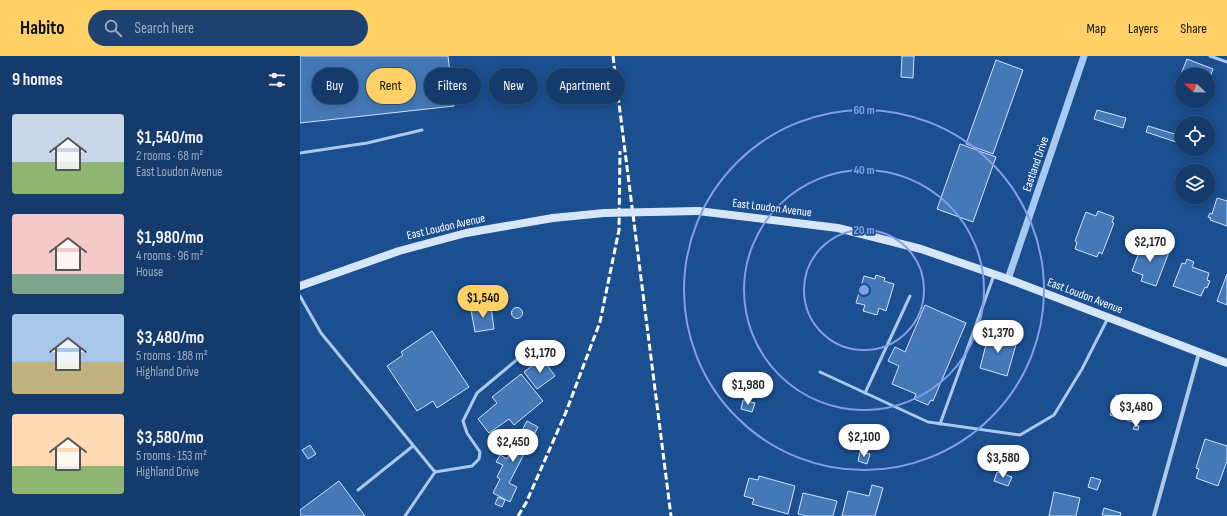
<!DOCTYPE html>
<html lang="en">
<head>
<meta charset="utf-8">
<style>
  :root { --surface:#143b6b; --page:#1d4271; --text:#f1f3f6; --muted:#9dadc1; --line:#33557e; --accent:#ffd166 }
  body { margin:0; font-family:"Sofia Sans Condensed",sans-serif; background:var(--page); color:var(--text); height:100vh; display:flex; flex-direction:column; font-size:15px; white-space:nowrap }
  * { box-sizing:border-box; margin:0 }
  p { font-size:13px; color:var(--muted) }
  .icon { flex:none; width:22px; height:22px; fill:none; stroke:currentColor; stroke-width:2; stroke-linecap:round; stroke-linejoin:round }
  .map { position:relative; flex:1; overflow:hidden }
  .side { display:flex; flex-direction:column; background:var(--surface); width:300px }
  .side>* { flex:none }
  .guide { position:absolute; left:12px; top:12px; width:380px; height:36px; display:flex; gap:8px }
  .needle { width:26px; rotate:292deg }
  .controls { position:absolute; left:875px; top:12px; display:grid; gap:8px }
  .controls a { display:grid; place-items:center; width:40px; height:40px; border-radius:50%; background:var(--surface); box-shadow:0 2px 10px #0003,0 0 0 1px var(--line); font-size:20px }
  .price { position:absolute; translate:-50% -34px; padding:0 9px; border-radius:14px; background:#fff; color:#222; font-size:13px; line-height:26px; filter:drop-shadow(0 1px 2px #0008) }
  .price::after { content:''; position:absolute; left:50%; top:24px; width:12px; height:9px; margin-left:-6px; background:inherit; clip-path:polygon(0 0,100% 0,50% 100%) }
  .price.current { background:var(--accent); color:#111 }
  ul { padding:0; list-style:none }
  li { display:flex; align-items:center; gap:12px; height:100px; padding:0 12px }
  li span { display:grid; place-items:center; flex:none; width:112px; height:80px; border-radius:4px; color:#555 }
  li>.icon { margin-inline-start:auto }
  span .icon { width:48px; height:48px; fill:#fffc; stroke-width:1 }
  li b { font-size:17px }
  h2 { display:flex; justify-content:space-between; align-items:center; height:48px; padding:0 12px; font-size:17px }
  .chip { padding:0 14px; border-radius:18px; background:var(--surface); box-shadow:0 2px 10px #0003,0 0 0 1px var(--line); font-size:14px; line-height:36px }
  .chip.current { background:var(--accent); color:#111 }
  header { display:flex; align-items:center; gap:24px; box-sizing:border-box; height:56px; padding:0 20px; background:var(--accent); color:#111 }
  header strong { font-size:19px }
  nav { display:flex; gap:22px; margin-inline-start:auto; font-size:14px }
  .search { width:280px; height:36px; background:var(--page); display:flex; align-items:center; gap:10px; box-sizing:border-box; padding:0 14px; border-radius:22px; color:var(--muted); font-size:15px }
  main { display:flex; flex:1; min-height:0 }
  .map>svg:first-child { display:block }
</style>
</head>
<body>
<header>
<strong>Habito</strong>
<div class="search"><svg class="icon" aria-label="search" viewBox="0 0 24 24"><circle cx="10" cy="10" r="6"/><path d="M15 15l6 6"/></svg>Search here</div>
<nav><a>Map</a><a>Layers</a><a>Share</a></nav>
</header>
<main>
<section class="side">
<h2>9 homes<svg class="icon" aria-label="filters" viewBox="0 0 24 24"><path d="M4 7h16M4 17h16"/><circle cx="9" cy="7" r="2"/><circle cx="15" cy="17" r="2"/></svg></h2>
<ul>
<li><span style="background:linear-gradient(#c9d6e8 60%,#8fb573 0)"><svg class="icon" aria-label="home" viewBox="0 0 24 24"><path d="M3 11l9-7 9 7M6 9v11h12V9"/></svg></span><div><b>$1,540/mo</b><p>2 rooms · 68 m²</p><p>East Loudon Avenue</p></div></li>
<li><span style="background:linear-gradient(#f6c9c9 75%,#7fa58c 0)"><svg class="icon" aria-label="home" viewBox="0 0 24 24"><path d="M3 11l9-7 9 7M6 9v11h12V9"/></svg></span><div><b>$1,980/mo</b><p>4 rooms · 96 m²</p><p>House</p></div></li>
<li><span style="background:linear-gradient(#a9c7e8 60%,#c2b280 0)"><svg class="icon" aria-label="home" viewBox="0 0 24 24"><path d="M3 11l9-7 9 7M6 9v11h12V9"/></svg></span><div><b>$3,480/mo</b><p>5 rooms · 188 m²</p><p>Highland Drive</p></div></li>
<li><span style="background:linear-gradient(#ffd9b3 65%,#8fb573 0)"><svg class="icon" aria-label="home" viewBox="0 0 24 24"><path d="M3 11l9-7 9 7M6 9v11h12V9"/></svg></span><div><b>$3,580/mo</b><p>5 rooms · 153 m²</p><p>Highland Drive</p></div></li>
</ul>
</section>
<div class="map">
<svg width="927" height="460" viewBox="0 0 927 460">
  <rect width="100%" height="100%" fill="#1b4f8f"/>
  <g fill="#4478b7" stroke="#cfe3fa">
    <path d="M0,0H148L154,50L0,67Z"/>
    <path d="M602,0H614L613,22L601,21Z"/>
    <path d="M887,3L913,13L908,26V19L881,18Z"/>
    <path d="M696,4L723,14L693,98L666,88Z"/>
    <path d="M797,54L826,62L823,72L794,63Z"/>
    <path d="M848,70L878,79L876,86L846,76Z"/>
    <path d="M660,88L696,101L673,166L637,153Z"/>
    <path d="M917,142L927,145V170L910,164L911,162L908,161L910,157L912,158Z"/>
    <path d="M798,155L814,161L812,166L814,167L802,198L799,196L797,201L775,193L777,186L775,185L786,156L796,160Z"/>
    <path d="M843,186L869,196L856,230L841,225L843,219L832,215Z"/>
    <path d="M887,203L894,206L892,211L909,217L907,224L910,225L907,232L905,231L901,240L873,230L882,207L885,208Z"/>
    <path d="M927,218V249L917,245Z"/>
    <path d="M576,219L585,222L584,225L594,228L586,255L579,252L577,259L563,255L565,249L556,247L564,220L575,223Z"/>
    <path d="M625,249L666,267L633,345L631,344L628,349L614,343L616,338L592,328L599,310L588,305L595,291L605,296Z"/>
    <path d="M191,251L194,273L175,276L171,254Z"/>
    <circle cx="217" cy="257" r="5.5"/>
    <path d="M132,275L169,331L137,352L133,345L117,355L87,310L103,299L101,296Z"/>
    <path d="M689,277L717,285L707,320L680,312Z"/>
    <path d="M242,302L255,320L237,333L224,316Z"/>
    <path d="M221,318L243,345L214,369L209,363L189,377L178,363L197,347L192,341Z"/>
    <path d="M826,338L832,340L831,343L839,346L836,356L840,357L838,363L834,361L833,366L810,359L816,339L825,342Z"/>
    <path d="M443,344L455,347L452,356L441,353Z"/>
    <path d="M227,365L238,371L209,427L217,431L210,446L193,437L200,423L197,421L203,409L196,406L200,399L207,403Z"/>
    <path d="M835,369L839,370L838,374L833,373Z"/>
    <path d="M905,383L927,390V405L918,430L896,422L899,413L896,412Z"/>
    <path d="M10,389L16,398L8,403L2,394Z"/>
    <path d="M560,396L570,398L567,408L558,405Z"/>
    <path d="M697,416L712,421L708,430L694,425Z"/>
    <path d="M459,420L495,430L488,458L452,448L454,443L444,440L449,422L458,424Z"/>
    <path d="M791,421L801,424L797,434L788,431Z"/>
    <path d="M39,425L65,460H0V454Z"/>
    <path d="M572,429L583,432L575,460H542L548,435L569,440Z"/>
    <path d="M754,436L780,442L776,460H749Z"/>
    <path d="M503,437L537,445L533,460H506L498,458Z"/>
    <path d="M198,441L205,444L202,451L195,448Z"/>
    <path d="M804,452L821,457L820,460L802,459Z"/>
  </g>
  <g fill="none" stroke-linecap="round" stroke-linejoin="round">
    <g stroke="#a9c9ee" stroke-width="3">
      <path d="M910,0L927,6"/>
      <path d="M0,97L67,87L122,74"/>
      <path d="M0,240L21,277L135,416L105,460"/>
      <path d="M520,316L628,366L720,379L754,359L782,313L808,262"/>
      <path d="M565,337L610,240"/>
      <path d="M640,368L694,219"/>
      <path d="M135,416L172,410L179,403L180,396L167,377L163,365L177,337L231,292"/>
      <path d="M58,434L113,390"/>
    </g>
    <path stroke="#a9c9ee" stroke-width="4" d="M854,460L899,297"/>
    <path stroke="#a9c9ee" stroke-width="7" d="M708,223L784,0"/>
    <g stroke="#d6e6fa" stroke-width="8">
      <path d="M398,155L538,172L621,193L708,223L927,307"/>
      <path d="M0,230L99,195L166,177L253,162"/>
    </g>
    <g stroke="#fff" stroke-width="3" stroke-dasharray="7 3" stroke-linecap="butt">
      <path d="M313,0L371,460"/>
      <path d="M218,460L226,447L266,356L300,266L319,174L320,95"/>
    </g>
    <path stroke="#d6e6fa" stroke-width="8" d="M253,162L304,157L398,155"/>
  </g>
  <g fill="none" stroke="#839eea" stroke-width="2">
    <circle cx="564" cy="234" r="60"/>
    <circle cx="564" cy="234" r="120"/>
    <circle cx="564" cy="234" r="180"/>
  </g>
  <g text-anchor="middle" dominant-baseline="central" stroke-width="3.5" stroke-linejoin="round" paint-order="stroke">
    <g font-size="12" fill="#fff" stroke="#1b4f8f">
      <text transform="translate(736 108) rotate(-71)">Eastland Drive</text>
      <text transform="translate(472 152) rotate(7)">East Loudon Avenue</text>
      <text transform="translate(146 171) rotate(-13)">East Loudon Avenue</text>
      <text transform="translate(785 240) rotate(21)">East Loudon Avenue</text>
    </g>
  </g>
  <circle cx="564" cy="234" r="6" fill="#839eea" stroke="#1b4f8f" stroke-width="2"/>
  <g font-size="12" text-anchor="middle" font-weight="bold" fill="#839eea" stroke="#1b4f8f" stroke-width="3.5" stroke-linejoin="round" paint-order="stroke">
    <text x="564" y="58">60 m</text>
    <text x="564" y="118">40 m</text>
    <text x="564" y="178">20 m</text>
  </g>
</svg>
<div class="controls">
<a><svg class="needle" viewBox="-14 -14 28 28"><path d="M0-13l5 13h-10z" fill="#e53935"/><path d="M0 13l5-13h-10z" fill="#9dadc1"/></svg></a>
<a><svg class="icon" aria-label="locate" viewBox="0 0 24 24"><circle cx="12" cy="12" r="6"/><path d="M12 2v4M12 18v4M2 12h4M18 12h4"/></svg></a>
<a><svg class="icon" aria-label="layers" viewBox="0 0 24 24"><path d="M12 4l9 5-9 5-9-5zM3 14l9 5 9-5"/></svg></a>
</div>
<b class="price" style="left:850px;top:207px">$2,170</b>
<b class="price current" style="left:183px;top:263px">$1,540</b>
<b class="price" style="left:698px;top:298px">$1,370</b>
<b class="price" style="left:240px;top:318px">$1,170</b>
<b class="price" style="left:448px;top:350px">$1,980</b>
<b class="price" style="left:836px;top:372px">$3,480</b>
<b class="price" style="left:564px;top:402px">$2,100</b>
<b class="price" style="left:213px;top:407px">$2,450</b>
<b class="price" style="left:703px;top:423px">$3,580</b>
<div class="guide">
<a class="chip">Buy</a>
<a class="chip current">Rent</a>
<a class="chip">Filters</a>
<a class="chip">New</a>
<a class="chip">Apartment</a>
</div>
</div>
</main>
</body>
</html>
